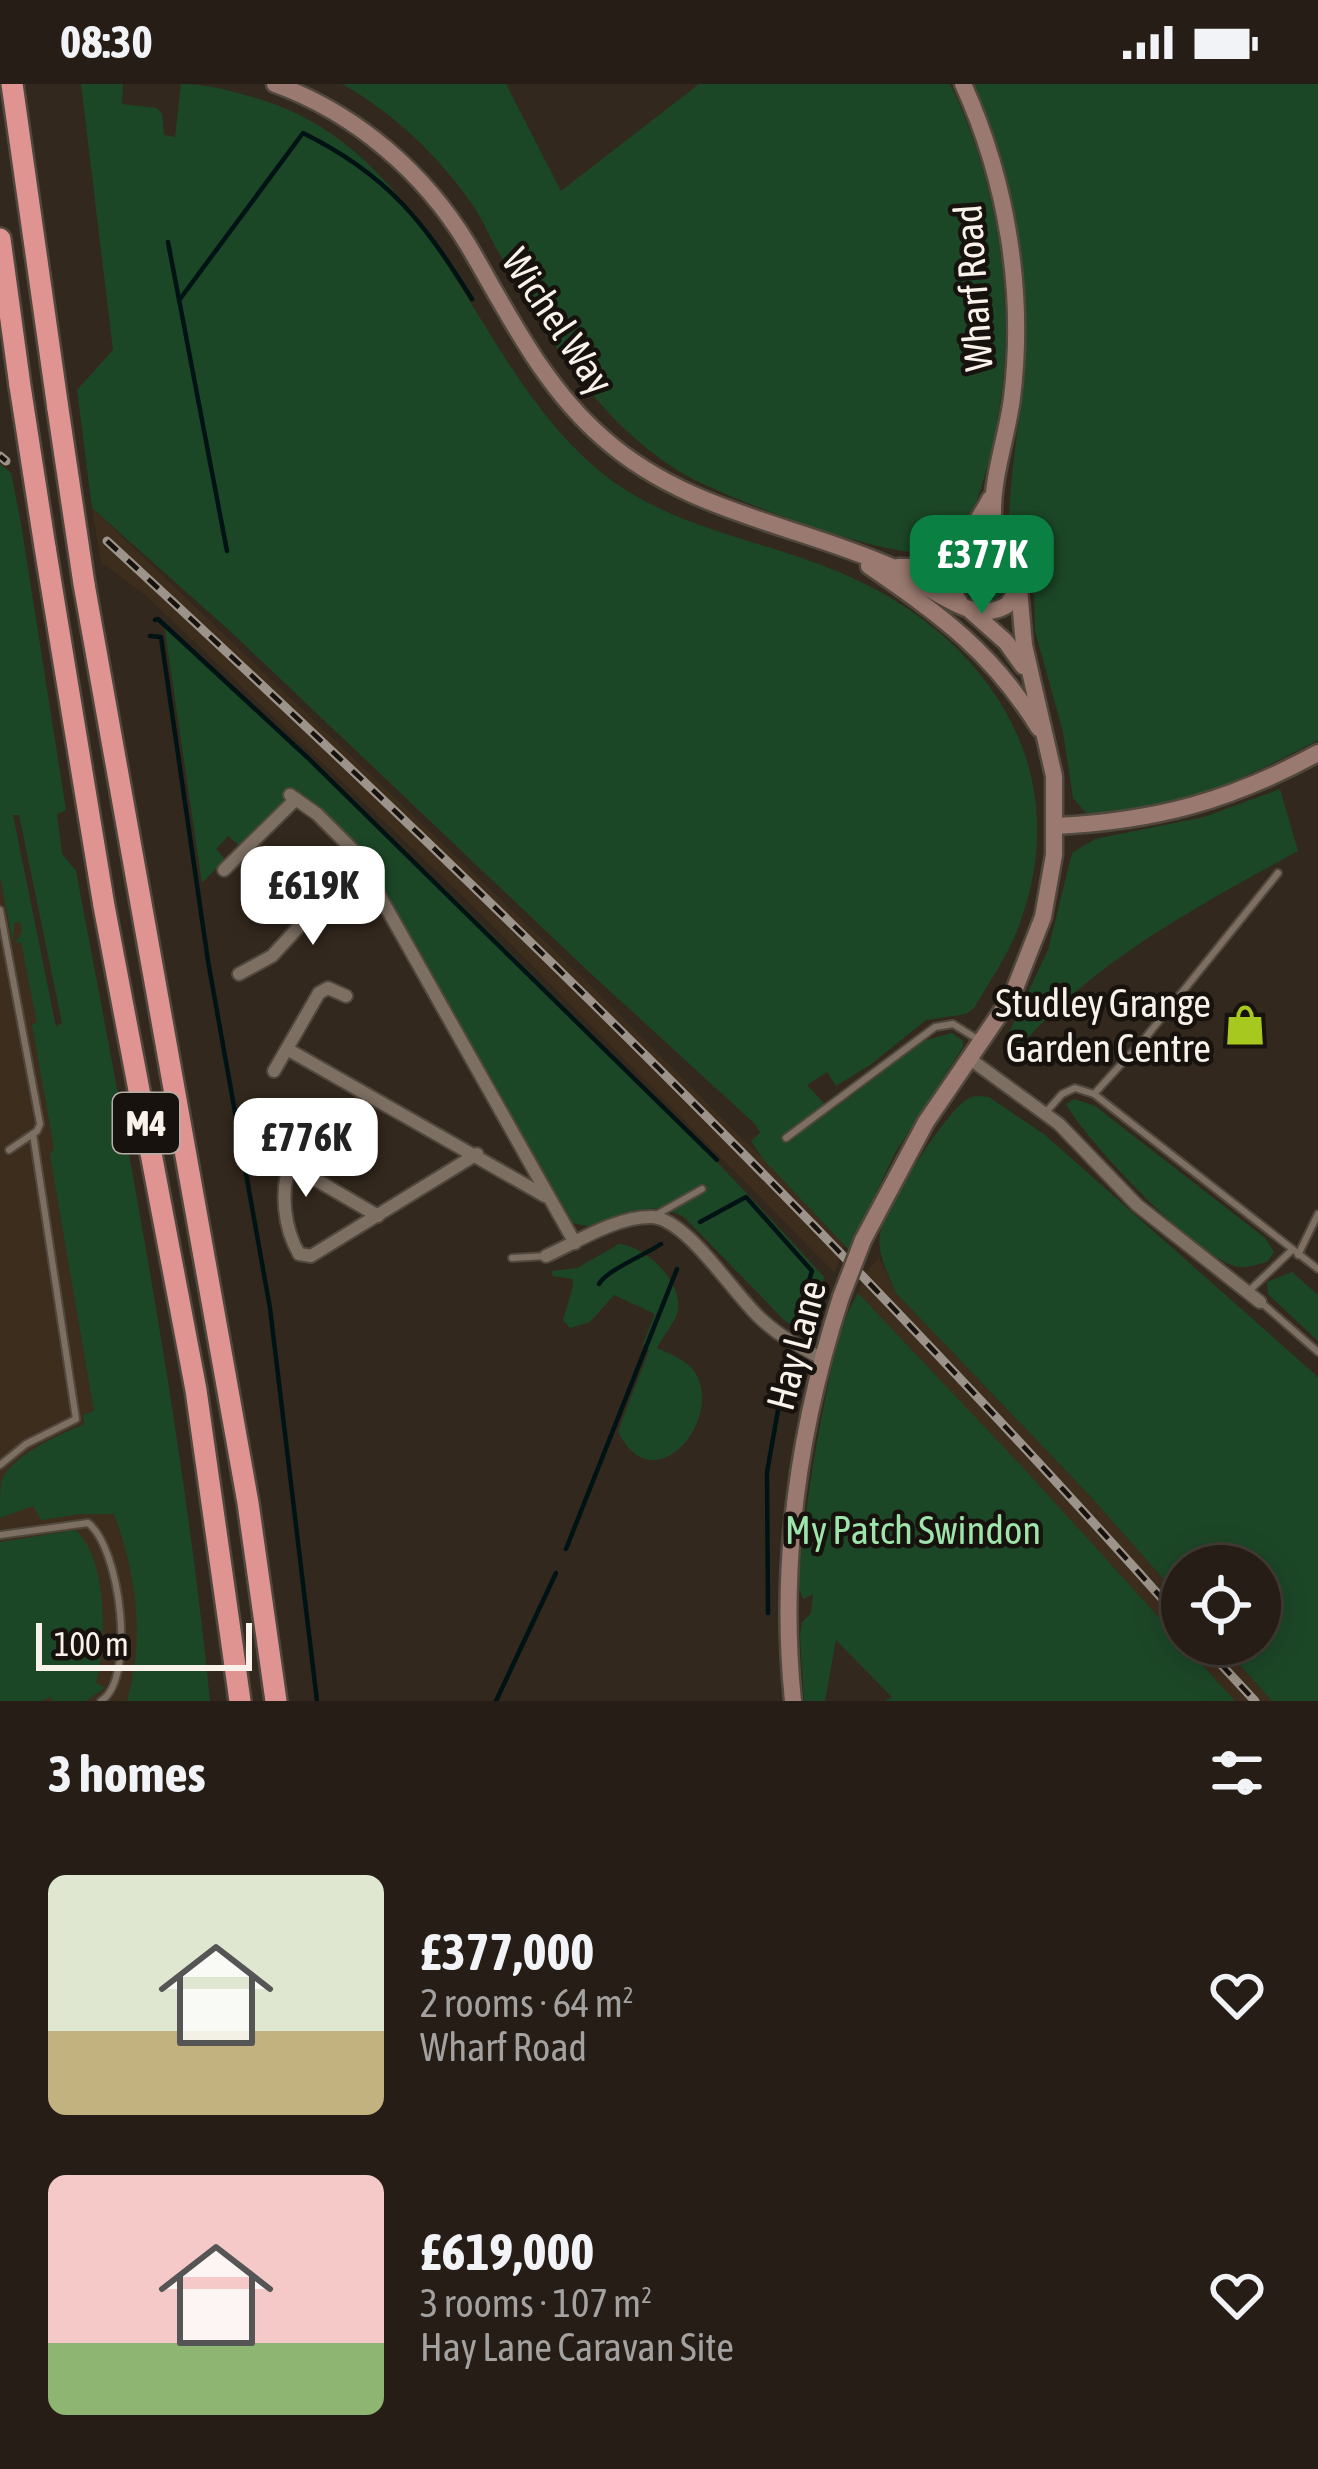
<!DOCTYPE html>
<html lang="en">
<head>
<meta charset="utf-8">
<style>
  :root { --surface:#261e16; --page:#322b23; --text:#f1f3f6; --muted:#a4a2a1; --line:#423c35; --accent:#0b8043 }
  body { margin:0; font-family:"Asap Condensed",sans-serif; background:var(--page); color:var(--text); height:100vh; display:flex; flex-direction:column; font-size:45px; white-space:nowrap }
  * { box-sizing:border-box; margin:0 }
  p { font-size:39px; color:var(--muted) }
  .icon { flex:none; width:66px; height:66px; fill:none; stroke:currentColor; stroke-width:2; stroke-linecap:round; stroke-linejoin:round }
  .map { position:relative; height:1617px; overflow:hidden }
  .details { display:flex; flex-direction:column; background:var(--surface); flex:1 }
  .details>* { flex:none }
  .buttons { position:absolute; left:1161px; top:1461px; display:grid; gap:24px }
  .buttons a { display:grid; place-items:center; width:120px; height:120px; border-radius:50%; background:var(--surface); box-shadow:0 6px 30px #0003,0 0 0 3px var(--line); font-size:60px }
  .scale { position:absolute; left:36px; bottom:30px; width:216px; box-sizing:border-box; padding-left:12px; border:6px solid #f9f2ea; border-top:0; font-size:33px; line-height:42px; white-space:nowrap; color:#f9f2ea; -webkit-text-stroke:9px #17120d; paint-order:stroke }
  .price { position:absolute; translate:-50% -102px; padding:0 27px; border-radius:24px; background:#fff; color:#222; font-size:39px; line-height:78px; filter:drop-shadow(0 3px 6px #0008) }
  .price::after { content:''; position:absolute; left:50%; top:72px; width:36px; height:27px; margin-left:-18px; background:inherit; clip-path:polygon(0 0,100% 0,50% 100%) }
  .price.selected { background:var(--accent); color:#fff }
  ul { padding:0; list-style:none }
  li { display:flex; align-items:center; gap:36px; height:300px; padding:0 48px }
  li span { display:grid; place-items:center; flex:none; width:336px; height:240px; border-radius:18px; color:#555 }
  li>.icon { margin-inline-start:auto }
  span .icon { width:144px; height:144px; fill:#fffc; stroke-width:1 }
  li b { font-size:51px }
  h2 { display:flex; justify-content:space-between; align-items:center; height:144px; padding:0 48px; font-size:51px }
  .status { display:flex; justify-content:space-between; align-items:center; height:84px; padding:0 60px; background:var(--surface); direction:ltr }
  .status svg { height:33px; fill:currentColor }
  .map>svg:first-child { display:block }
</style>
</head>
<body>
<div class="status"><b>08:30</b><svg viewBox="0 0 49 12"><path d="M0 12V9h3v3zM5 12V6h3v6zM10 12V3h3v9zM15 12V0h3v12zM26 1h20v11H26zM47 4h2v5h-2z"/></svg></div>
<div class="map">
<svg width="1318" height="1617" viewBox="0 0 1318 1617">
  <rect width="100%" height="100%" fill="#33281d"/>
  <g fill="#3d2d1d">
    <path d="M92,424L582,893L763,1075L844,1161L835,1189L474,823L145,511L101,478Z"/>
    <path d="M0,737L36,847L179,1617H0Z"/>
    <path d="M879,1174L896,1209L1091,1413L1182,1516V1558L858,1209L866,1188Z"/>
    <path d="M1184,1560H1221L1272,1617H1235Z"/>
  </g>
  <g fill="#1c4727" fill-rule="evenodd">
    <path d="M81,0H123L122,20L157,24L162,30L164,51L175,53L181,0C206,0 228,6 252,13C436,64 466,274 597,385C667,444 757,454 839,488C981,547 1077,679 1021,836C1010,868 991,895 974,924L966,930L926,936L870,981L836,1002L827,988L807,1001L831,1027L923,957L952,949L963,957V963L895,1069L849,1166L763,1075L751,1057L760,1049L755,1040L588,887L230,547L92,424L77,306L113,266Z"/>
    <path d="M342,0H506L561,107L699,0H950C1010,123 1023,276 980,407C973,427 964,458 943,467C904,483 715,411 677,386C597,336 546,251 500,171C491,156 484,138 474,123C441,74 394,29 342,0Z"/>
    <path d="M974,0H1318V656C1260,687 1154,739 1086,729L1073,714L1063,648L1035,547L1033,482L1013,457L1009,444C1009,395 1019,345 1023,297C1032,194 1016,95 974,0Z"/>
    <path d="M0,380L11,389L21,440L66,726L57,730L62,770L76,787C128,1063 182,1337 210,1617H127C145,1554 137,1492 114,1430H80L41,1436L33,1422L0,1434C0,1423 0,1405 2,1395C18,1367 56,1353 84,1340L83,1331L94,1327L50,1071L54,1064L32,940L37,939L21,858L15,859L22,848L20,838L14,839L13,859L0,792ZM13,731H19L62,939L56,943Z"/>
    <circle cx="984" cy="495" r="23"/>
    <path d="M164,540C391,751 616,964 824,1193L812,1241L803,1245L786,1238L684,1133C632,1106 619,1153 573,1139L364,773C344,745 321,720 291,703L283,713L285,719L241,763L228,752L216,765L225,775L202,799Z"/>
    <path d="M1280,705L1298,767C1195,824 1085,881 1010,975L1006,955L1048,866L1072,769L1095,755L1204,733Z"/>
    <path d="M989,1013L1045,1051L1318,1293V1617H1272L1221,1560H1260V1482H1182V1516L1091,1413L896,1209C888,1190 875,1166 881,1146C888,1121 948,1022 970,1014C976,1011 983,1013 989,1013Z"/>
    <path d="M1074,1015L1095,1022L1265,1154L1274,1168L1267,1178C1258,1180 1248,1184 1239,1183C1198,1176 1087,1058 1066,1020Z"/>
    <path d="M619,1160C646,1162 686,1200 677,1230C673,1240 663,1253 657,1264C670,1270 689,1277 696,1290C723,1338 652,1420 618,1347L649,1267L643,1260L655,1230L614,1211L590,1238L570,1244L563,1236L573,1202L572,1195L553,1192L551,1187L577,1184Z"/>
    <path d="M1292,1188L1318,1211V1257L1268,1210L1267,1198Z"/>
    <path d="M858,1209L1027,1388L1235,1617H885L892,1613L836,1556L825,1617H804L800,1552L802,1538L811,1529L813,1510L803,1515L798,1501C804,1438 812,1378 825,1316C833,1279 839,1240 858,1209Z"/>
    <path d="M75,1446C108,1472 107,1562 96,1599L105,1604L86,1617H53L49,1613L42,1617H0V1458Z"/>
  </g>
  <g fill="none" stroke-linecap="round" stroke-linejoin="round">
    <g stroke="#001314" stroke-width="4.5">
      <path d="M168,158L227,467"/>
      <path d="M180,215L303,49C388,91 423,137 472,215"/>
      <path d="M155,536L158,535L308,674L717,1076"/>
      <path d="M150,552L161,553L208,877L270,1224L317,1617"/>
      <path d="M700,1138L746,1113L812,1187L798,1231"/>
      <path d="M599,1200C607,1186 645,1171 661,1160"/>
      <path d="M566,1465L677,1185"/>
      <path d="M768,1529L767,1388L784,1293"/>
      <path d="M496,1617L556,1489"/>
    </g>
    <g stroke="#50473d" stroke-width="10">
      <g id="lane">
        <path d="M0,826L40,1040L37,1047L9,1066"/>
        <path d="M1094,1010L1146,953L1278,789"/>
        <path d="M1047,1027L1062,1010L1075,1004L1094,1010L1318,1185"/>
        <path d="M786,1054L935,943L953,940L979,956"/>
        <path d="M656,1131L702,1105"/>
        <path d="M1298,1171L1318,1130"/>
        <path d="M512,1174L546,1172"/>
        <path d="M1250,1206L1292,1166"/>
        <path d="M1263,1220L1318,1268"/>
        <path d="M0,1381L26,1360L76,1335L33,1050"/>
        <path d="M0,1451L88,1439C120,1463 137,1594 101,1617"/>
      </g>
    </g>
    <g stroke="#50473d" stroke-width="16">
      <g id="street">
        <path d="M290,711L317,730L355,768L575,1159"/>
        <path d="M224,786L296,715"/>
        <path d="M239,890L272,872L348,789L361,780"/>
        <path d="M287,965L545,1112"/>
        <path d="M970,975L1059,1040L1137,1121L1260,1218"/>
        <path d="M274,987L319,909L328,904L346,912"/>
        <path d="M265,1066L378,1132"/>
        <path d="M290,1080C280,1108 284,1144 299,1170L311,1172L477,1070"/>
        <path d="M546,1172C577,1158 617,1132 652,1133C687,1135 732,1208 760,1234C779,1252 799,1263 823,1275"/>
      </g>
    </g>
    <g stroke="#50473d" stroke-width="21">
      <g id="secondary">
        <path d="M275,0C355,29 424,88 468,161C508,229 542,301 603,354C686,428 795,440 892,483C926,498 971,544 1007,521C1037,487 994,467 993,431C992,392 1007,353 1012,314C1025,208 1007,97 963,0"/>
        <path d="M869,482C942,532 992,568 1039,644"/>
        <path d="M898,483H925L956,473"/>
        <path d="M960,519C935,488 974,447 990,415"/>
        <path d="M971,527L1006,558L1023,582"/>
        <path d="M1056,742C1156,737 1230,717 1318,669"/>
        <path d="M863,1156L926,1038L1012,912L1043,833L1054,771V692L1024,561L1019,505"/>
        <path d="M793,1617C779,1481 799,1343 841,1213"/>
      </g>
    </g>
    <g stroke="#50473d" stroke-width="26">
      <g id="highway">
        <path d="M12,0L58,325"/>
        <path d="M0,155L20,302"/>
        <path d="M45,463L104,822L196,1306L240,1617"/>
        <path d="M84,500L248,1419L276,1617"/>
      </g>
    </g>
    <use href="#lane" stroke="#7d6f62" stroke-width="6"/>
    <use href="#street" stroke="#7d6f62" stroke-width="12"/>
    <use href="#secondary" stroke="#9a7a70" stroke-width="16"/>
    <use href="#highway" stroke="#df9492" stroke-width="21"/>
    <g stroke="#9c938a" stroke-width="9">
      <g id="rail">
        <path d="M0,372L6,377"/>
        <path d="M107,457C480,801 844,1157 1182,1537"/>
        <path d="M1202,1560L1255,1617"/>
      </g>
    </g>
    <use href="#rail" stroke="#17120d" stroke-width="4.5" stroke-dasharray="14" stroke-linecap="butt"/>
    <g stroke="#50473d" stroke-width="21" stroke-linecap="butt">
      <path id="secondary-bridge" d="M841,1213L863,1156"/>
    </g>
    <g stroke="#50473d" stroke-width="26" stroke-linecap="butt">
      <g id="highway-bridge">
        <path d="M20,302L45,463"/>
        <path d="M58,325L84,500"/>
      </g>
    </g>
    <use href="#secondary-bridge" stroke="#9a7a70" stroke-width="16"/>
    <use href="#highway-bridge" stroke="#df9492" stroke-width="21"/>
  </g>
  <defs>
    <g id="shop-bare" transform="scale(3.24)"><path d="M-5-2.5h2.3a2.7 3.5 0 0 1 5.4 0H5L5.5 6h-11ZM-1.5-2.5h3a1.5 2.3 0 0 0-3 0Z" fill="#a7c81f" stroke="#17120d" stroke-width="2.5" paint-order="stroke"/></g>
  </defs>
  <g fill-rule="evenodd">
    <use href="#shop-bare" x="1245" y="941"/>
  </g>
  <g text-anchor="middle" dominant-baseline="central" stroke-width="9" stroke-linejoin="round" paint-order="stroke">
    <rect fill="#17120d" stroke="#b5afa8" stroke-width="3" x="113" y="1009" width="66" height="60" rx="9"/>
    <g font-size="36" font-weight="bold" fill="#f9f2ea">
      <text x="146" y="1039">M4</text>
    </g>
    <g font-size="39" fill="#f9f2ea" stroke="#17120d">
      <text transform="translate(973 204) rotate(-94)">Wharf Road</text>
      <text transform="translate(558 237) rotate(56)">Wichel Way</text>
      <text transform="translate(796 1261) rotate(-75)">Hay Lane</text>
    </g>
    <g font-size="39" fill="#f9f2ea" stroke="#17120d" text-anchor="end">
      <text x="1211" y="919">Studley Grange<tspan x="1211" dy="45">Garden Centre</tspan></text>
    </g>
    <g font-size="39" fill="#9ee5ac" stroke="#17120d">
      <text x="913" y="1446">My Patch Swindon</text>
    </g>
  </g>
</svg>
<div class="buttons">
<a><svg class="icon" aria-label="locate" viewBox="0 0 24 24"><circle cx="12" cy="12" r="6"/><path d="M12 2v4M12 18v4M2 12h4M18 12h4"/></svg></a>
</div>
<div class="scale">100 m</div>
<b class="price selected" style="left:982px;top:533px">£377K</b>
<b class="price" style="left:313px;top:864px">£619K</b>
<b class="price" style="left:306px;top:1116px">£776K</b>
</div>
<section class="details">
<h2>3 homes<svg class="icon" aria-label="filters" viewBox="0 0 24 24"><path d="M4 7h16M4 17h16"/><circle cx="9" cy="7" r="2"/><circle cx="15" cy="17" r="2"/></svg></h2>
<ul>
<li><span style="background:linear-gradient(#dfe7d0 65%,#c2b280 0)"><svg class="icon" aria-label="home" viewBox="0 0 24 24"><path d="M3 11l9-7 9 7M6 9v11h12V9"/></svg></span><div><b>£377,000</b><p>2 rooms · 64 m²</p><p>Wharf Road</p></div><svg class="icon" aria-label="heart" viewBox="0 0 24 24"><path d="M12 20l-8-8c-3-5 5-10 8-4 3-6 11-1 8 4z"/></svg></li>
<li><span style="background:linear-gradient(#f6c9c9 70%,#8fb573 0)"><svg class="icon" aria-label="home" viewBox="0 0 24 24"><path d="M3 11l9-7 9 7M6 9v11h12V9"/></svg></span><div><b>£619,000</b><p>3 rooms · 107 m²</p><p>Hay Lane Caravan Site</p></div><svg class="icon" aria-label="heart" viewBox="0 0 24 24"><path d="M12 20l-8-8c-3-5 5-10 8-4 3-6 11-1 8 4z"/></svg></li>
</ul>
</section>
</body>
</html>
